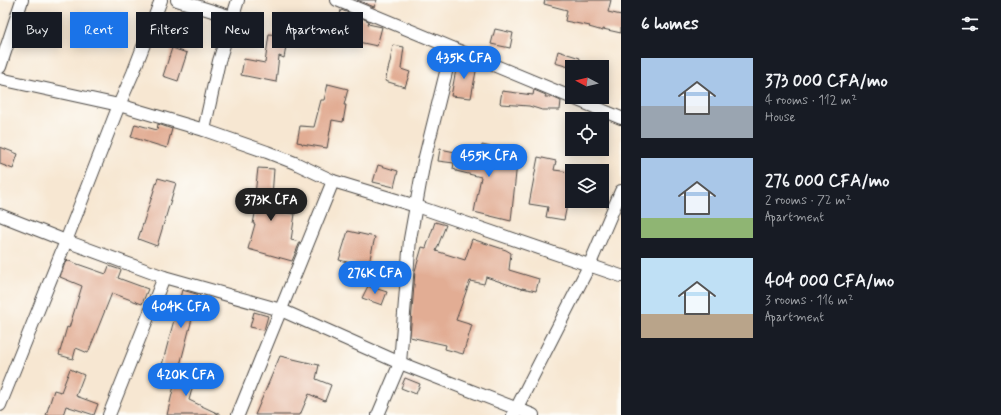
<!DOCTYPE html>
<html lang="en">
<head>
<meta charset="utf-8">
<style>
  :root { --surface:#171b24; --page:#242831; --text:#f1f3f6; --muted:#9ea1a6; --accent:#1a73e8 }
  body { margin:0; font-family:Mynerve,sans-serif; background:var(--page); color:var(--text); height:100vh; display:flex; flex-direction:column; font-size:15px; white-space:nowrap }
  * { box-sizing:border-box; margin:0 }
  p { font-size:13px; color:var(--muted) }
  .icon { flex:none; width:22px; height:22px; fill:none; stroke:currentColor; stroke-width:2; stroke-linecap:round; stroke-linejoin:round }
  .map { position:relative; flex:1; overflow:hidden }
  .drawer { display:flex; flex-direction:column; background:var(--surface); width:380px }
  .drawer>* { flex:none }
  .banner { position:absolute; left:12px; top:12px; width:380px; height:36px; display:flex; gap:8px }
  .needle { width:26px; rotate:277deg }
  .tools { position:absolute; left:565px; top:60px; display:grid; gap:8px }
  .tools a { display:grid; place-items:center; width:44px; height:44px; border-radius:0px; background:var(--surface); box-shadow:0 2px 10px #0003; font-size:20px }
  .price { position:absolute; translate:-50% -34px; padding:0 9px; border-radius:14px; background:var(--accent); color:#fff; font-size:13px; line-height:26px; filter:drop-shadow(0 1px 2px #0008) }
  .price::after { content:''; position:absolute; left:50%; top:24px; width:12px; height:9px; margin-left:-6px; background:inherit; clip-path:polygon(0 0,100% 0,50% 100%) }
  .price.selected { background:#222; color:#fff }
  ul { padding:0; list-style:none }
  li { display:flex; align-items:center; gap:12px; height:100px; padding:0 20px }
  li span { display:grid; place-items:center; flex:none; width:112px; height:80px; border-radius:0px; color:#555 }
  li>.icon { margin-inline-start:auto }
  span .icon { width:48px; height:48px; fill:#fffc; stroke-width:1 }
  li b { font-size:17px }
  h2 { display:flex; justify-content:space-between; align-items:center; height:48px; padding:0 20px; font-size:17px }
  .pill { padding:0 14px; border-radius:0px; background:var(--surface); box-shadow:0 2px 10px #0003; font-size:14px; line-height:36px }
  .pill.selected { background:var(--accent); color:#fff }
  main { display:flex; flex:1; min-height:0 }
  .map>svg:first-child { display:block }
</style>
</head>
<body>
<main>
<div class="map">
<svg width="621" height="415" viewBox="0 0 621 415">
  <rect width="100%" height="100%" fill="#fdfcf7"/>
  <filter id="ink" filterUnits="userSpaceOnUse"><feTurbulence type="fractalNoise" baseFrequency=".025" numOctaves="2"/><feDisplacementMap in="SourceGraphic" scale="8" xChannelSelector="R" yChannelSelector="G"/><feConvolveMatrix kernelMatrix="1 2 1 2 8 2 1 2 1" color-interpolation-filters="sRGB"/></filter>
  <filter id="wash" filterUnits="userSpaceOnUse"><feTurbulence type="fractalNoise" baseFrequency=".012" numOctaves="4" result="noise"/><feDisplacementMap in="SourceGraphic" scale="16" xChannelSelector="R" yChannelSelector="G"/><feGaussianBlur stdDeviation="0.9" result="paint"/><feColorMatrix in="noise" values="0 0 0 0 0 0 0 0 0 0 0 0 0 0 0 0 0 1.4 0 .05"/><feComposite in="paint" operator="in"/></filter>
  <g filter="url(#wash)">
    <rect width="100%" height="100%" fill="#f7e7d2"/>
    <g id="blocks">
      <g fill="#e2ad94">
        <path d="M357,0H377L374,7Z"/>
        <path d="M545,0H611L608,12L621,15V33L603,29V31L589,27L590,26L565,21L567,10L544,4Z"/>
        <path d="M341,10L369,21L368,24L382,27L377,46L335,37Z"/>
        <path d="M495,29L513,33L510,48L491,44Z"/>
        <path d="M269,34L288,36L284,58L279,56L276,82L241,75L244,59L265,63Z"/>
        <path d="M393,45L404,47L401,69L410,72L405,87L385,81L390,62Z"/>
        <path d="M172,48L187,53L178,81L163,76Z"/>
        <path d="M558,51L580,58L578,67H569L555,63Z"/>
        <path d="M458,59L477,66L471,98L451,96Z"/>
        <path d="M328,84L348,89L344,105H346L343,122L332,120L327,148L302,144V143L297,142L300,126L314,127L321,100H324Z"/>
        <path d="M534,90L546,95L545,97H552L561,101L560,110H542L529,106L501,104L500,103L502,91L533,95Z"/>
        <path d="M135,124L157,130L158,124L172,129L167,148L131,137Z"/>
        <path d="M482,145L518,153L511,221L474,212L481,177L456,171V170L453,169L454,163L438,161L440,149L481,157Z"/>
        <path d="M0,147L18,154L13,169L0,164Z"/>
        <path d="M538,157L556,161L554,170L570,172L569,185H571L564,220L546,217L548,207L529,204Z"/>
        <path d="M378,165L398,171L394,187L373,182Z"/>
        <path d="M258,168L274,169L271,210L295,214L291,240L300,242L292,261L248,249L255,224H253L257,203H254Z"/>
        <path d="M158,178L176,183L157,246L138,239Z"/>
        <path d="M435,222L446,225L436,251L465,260L472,239L506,250L511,253L509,270L539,279L536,291L522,288V289L486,277L484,284L470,281L456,320L472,325L463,354L445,349L446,345L410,337L415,271L422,247L426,248Z"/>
        <path d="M348,231L375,237L368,267L339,260Z"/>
        <path d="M66,260L106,274L109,266L121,270L118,278L148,289L142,304L112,293L88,353L76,348L73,359L59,355L67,327L69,328L82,286L60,277Z"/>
        <path d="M368,286L387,292L382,305L362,298Z"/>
        <path d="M182,290L200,295L194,315H193L179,369L162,365Z"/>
        <path d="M254,312L268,316L264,330L250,327Z"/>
        <path d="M280,356L319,365L316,379L331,385L325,401L309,394L300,415H255Z"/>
        <path d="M70,369L84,375L76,396L98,404L94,415L66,406L63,415H46L54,390L61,392Z"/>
        <path d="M178,369L196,374L189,400L221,415H167Z"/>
        <path d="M405,378L420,384L416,394L401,388Z"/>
      </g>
    </g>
  </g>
  <g filter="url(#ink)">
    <use href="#blocks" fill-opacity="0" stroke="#4a4744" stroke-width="1"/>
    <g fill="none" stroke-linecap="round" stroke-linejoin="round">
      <g stroke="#4a4744" stroke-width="14">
        <g id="street">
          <path d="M177,0L232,17"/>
          <path d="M337,0L621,118"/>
          <path d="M0,67L22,0"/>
          <path d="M0,79L119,105L204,130L267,152L295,163L333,181L416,206L621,276"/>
          <path d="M204,130L219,61L238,0"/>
          <path d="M0,215L66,241L164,277L281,310L400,363L533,415"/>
          <path d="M0,405L66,241L119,105L133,73L161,0"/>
          <path d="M109,415L164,277"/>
          <path d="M238,415L333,181"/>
          <path d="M378,415L400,363L410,239L424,161L452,48"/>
          <path d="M513,415L589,266L621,191"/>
        </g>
      </g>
      <use href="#street" stroke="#fff" stroke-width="12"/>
    </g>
  </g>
</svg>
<div class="tools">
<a><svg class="needle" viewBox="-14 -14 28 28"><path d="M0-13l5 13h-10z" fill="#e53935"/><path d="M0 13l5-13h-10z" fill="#9ea1a6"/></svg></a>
<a><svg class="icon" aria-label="locate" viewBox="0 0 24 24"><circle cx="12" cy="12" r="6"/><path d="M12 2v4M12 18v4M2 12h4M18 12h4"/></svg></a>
<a><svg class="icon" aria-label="layers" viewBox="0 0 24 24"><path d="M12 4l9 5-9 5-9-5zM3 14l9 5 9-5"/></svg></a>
</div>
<b class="price" style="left:464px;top:80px">435K CFA</b>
<b class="price" style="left:489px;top:178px">455K CFA</b>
<b class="price selected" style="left:271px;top:222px">373K CFA</b>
<b class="price" style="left:375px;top:295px">276K CFA</b>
<b class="price" style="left:181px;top:329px">404K CFA</b>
<b class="price" style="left:186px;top:397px">420K CFA</b>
<div class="banner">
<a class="pill">Buy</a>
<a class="pill selected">Rent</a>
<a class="pill">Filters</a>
<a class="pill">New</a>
<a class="pill">Apartment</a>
</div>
</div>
<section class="drawer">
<h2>6 homes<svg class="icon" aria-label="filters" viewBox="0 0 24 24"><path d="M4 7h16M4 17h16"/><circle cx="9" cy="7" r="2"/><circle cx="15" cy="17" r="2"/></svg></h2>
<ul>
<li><span style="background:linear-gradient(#a9c7e8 60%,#9aa5b1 0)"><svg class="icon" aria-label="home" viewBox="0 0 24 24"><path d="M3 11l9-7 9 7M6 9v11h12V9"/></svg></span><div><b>373 000 CFA/mo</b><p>4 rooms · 112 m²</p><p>House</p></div></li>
<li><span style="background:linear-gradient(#a9c7e8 75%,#8fb573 0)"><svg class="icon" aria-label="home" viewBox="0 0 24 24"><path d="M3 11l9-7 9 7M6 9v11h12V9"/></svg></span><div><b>276 000 CFA/mo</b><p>2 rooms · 72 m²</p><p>Apartment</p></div></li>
<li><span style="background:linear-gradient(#bfe0f5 70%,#b9a48a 0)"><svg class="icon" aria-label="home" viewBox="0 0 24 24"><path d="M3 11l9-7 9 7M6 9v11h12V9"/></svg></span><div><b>404 000 CFA/mo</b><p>3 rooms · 116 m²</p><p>Apartment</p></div></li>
</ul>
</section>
</main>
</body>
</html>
